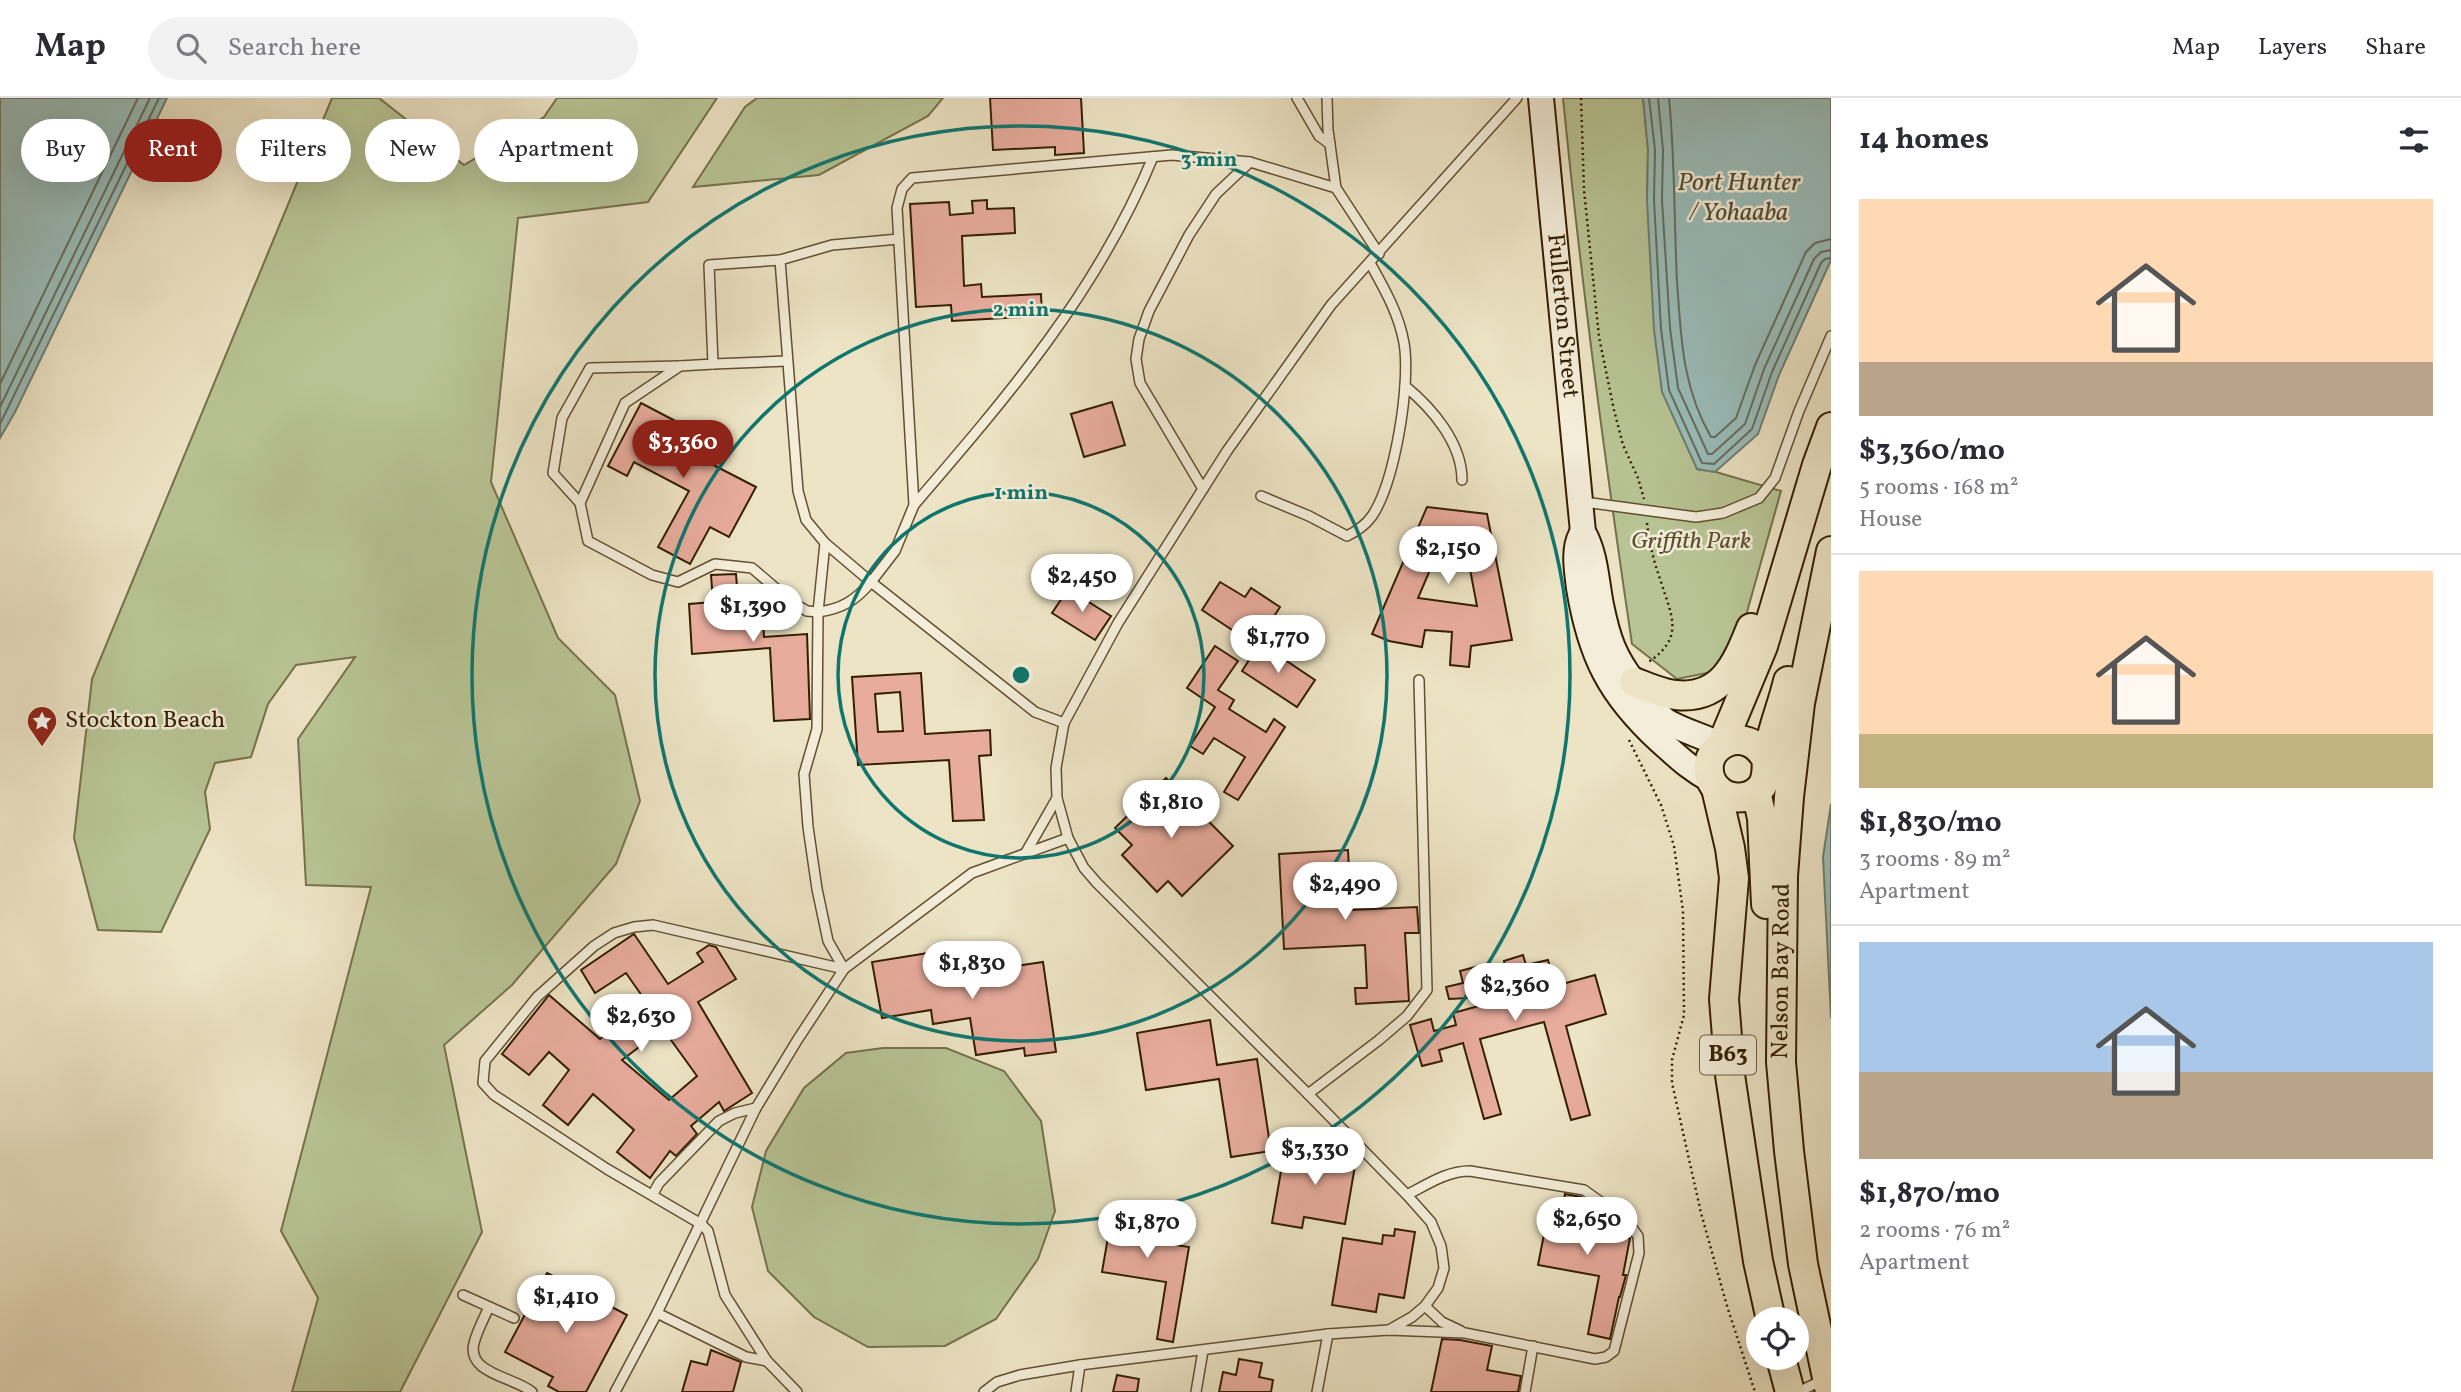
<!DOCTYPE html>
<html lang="en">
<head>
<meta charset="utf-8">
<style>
  :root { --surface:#fff; --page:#f2f2f3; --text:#2b2b33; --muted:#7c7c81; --line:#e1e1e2; --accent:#8f2418 }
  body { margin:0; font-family:Vollkorn,serif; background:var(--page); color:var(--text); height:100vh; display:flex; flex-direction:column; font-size:26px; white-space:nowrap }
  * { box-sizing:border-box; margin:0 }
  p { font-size:23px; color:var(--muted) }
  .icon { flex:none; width:38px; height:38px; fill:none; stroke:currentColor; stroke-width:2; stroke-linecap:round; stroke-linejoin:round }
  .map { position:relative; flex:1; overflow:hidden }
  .details { display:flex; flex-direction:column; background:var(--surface); width:630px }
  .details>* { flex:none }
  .top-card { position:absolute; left:21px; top:21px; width:665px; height:63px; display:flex; gap:14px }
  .controls { position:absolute; left:1746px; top:1209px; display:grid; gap:14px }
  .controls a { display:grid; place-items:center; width:63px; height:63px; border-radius:50%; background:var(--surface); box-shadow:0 7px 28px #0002; font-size:35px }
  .price { position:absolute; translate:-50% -60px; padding:0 16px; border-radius:24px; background:#fff; color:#222; font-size:23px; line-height:46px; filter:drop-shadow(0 2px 4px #0008) }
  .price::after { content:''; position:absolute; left:50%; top:42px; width:21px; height:16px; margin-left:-10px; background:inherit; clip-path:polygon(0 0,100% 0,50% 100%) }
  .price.selected { background:var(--accent); color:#fff }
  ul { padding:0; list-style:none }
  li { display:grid; align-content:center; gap:14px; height:371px; padding:0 28px }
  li+li { border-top:2px solid var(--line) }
  li span { display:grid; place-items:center; height:217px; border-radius:0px; color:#555 }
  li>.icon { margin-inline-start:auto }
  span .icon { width:126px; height:126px; fill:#fffc; stroke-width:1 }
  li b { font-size:30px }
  h2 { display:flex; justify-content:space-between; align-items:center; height:84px; padding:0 28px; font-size:30px }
  .pill { padding:0 24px; border-radius:32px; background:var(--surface); box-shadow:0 7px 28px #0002; font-size:24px; line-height:63px }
  .pill.selected { background:var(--accent); color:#fff }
  header { display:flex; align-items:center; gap:42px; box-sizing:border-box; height:98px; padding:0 35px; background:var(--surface); border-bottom:2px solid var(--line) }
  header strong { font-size:33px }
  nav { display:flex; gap:38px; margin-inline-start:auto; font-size:24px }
  .search { width:490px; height:63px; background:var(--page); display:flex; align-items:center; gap:18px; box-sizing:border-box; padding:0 24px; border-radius:38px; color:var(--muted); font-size:26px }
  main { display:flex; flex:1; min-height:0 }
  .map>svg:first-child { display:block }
</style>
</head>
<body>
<header>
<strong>Map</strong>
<div class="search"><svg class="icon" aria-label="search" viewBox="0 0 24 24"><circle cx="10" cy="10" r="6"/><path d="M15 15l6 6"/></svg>Search here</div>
<nav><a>Map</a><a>Layers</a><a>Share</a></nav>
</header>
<main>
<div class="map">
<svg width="1831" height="1294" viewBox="0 0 1831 1294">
  <rect width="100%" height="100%" fill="#ede4c5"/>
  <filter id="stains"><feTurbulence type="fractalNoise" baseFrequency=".00286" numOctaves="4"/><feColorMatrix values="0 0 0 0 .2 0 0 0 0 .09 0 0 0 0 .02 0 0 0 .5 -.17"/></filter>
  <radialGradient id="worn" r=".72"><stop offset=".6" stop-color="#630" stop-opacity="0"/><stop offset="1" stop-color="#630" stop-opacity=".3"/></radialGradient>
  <g fill="#b8c495" stroke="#76724b" stroke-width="2">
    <path d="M332,0H379L464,67L544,19L557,0H717L648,104L518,120L491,384L558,540L615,597L640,703L616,766L512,887L444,947L482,1134L400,1294H292L318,1200L281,1133L371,789L306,787L298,641L355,559L296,567L268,606L251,659L215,665L205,694L210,731L161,834L98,832L74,740L92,581Z"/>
    <path d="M757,0H943L928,18L819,77L693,89L745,9Z"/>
    <path d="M1563,0H1643L1648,52L1647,102L1697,371L1716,374L1781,393L1738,546L1712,574L1677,581L1632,546C1605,364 1581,183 1563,0Z"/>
    <path d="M883,950H946L1004,973L1041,1023L1055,1113L1038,1161L996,1221L945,1248L868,1249L814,1219L768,1173L752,1109L766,1053L804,990L846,955Z"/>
  </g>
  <g fill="#9abebb" stroke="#717e71" stroke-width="2">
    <path d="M0,0H167L15,314L0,340Z"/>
    <path d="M1643,0H1831V162L1779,277L1758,336L1715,374L1697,371L1662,294L1654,232L1647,102L1648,52Z"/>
    <path d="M1831,706V920L1823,759Z"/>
  </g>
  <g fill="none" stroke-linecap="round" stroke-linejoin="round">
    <g stroke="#676e5e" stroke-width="2">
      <path d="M1649,0L1655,52L1654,102L1661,231L1669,292L1702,365L1714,366L1752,331L1772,274L1821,165L1825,161L1831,160"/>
      <path d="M1658,0L1663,52L1662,102L1670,230L1678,290L1708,356H1712L1745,326L1764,271L1814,161L1821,154L1831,152"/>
      <path d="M1669,0C1675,61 1674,122 1677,183C1681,239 1682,289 1711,339H1715L1736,320L1755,267L1806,154L1815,145L1831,141"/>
      <path d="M0,286L138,0"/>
      <path d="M0,309L150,0"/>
      <path d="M0,326L159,0"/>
    </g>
  </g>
  <g fill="#e8ac9d" stroke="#341f01" stroke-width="2" fill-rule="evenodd">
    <path d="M990,0H1081L1084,55L1055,57V49L993,52Z"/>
    <path d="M987,102V111L1014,110L1015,135L962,138L964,188L981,186L982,199L1041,196L1042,218L952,223L951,207L916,209L910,106L949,104L950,117L973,115L972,103Z"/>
    <path d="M1112,304L1125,347L1084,359L1071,316Z"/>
    <path d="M641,305L704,338L694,357L756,389L729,439L710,429L690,466L658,449L689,393L634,364L627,378L608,368Z"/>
    <path d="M1427,409L1487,416L1512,542L1471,548L1469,569L1450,567L1452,534L1425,532L1422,549L1389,543L1372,536ZM1444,439L1464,440L1477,508L1418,500Z"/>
    <path d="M736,476L738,502L762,500L764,539L807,536L810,621L774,623L770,550L692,556L689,506L713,504L711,477Z"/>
    <path d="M1220,484L1245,499L1251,490L1280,509L1271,523L1268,521L1252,545L1202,512Z"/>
    <path d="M1068,491L1111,518L1095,542L1052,515Z"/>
    <path d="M1260,545L1315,582L1297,609L1242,573Z"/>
    <path d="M1215,548L1238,563L1218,592L1234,602L1229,611L1266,634L1274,621L1285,629L1238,702L1224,694L1245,659L1214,640L1203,656L1190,648L1215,609L1187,590Z"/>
    <path d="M921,575L925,636L990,632L991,657L979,658L984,722L953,723L949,662L858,667L852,579ZM900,594L903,633L878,634L875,596Z"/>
    <path d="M1166,680L1233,748L1182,798L1168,783L1157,794L1122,757L1132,747L1115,730Z"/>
    <path d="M1348,752L1351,812L1417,809L1419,835H1405L1409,903L1356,906L1355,890H1367L1365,847L1284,851L1279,756Z"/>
    <path d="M634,836L668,886L703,864L697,855L709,847L716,849L736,881L698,904L752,995L724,1013L719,1004L691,1028L697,1036L676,1058L670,1053L650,1080L617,1054L634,1032L593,996L568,1027L543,1007L569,972L549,954L529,977L502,956L549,897L600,941L647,905L626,875L595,895L581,872ZM663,931L697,978L669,1002L622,962Z"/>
    <path d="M953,851L959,888L991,884L990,872L1043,864L1056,954L1025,958L1024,950L976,957L970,920L933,926L931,912L882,920L872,864Z"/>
    <path d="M1523,857L1526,867L1548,862L1555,888L1595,877L1606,916L1566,928L1590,1017L1571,1022L1544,924L1480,941L1501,1016L1484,1021L1463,945L1439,952L1442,963L1422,968L1410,927L1431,921L1434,933L1456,927L1453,915L1490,905L1489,899L1449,901L1446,889L1463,885L1460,873L1479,868L1482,879L1506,873L1504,863Z"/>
    <path d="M1210,922L1217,967L1257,961L1271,1053L1231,1059L1219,981L1146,992L1137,935Z"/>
    <path d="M1310,1047L1357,1056L1345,1126L1304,1119L1302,1130L1272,1125L1284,1056L1307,1060Z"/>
    <path d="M1565,1096L1581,1099L1586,1102L1584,1112L1598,1115L1595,1134L1630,1140L1623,1177H1626L1620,1199H1619L1610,1241L1588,1236L1599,1178L1538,1167L1550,1106L1563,1108Z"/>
    <path d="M1125,1103L1148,1106L1145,1124L1159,1127L1156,1144L1189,1149L1173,1244L1157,1241L1166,1184L1102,1174L1112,1116L1123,1118Z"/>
    <path d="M1395,1131L1415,1134L1404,1200L1379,1196L1376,1214L1332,1207L1343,1140L1382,1146L1383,1137L1394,1138Z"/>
    <path d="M547,1175L627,1217L586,1294H559L548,1288L553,1279L505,1254Z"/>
    <path d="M1442,1241L1460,1242L1492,1248L1487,1272L1521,1278L1518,1294H1431Z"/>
    <path d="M711,1252L741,1264L733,1294H682L691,1263L707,1267Z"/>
    <path d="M1239,1261L1262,1265L1259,1279L1273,1282L1271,1294H1219L1223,1274L1236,1277Z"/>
    <path d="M1117,1277L1139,1281L1137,1294H1113Z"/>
  </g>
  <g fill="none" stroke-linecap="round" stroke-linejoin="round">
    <g stroke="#625032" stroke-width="12">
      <g id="lane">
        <path d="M1297,0L1319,38L1330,46"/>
        <path d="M1327,0L1328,32L1336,90"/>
        <path d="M899,141L832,147L780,162L798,393L806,422L825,445L871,484L895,453L914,407L897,110L902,91L912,80L1172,57L1250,64L1336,90L1379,156"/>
        <path d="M713,266L787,263"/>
        <path d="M680,268L590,270L562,320L553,375L580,405L588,443L652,477L678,484L715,466L752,470L793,505L807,513L818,514L825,445"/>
        <path d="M1405,288C1432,310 1462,345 1462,382"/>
        <path d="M1203,391L1140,285L1136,261L1139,241L1149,213L1189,137L1216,96L1250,64"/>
        <path d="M1261,398L1309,418L1347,438C1357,433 1365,428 1372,418C1395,384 1411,285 1404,245C1399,216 1384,190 1370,165"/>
        <path d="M1584,404L1696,419L1723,415L1759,400L1775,380L1799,313L1831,238"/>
        <path d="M580,405L625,305L680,268L713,266L709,167L780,162"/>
        <path d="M914,407C1008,298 1098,193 1153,59"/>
        <path d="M1025,756L1057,700"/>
        <path d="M844,871L828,843L817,791L808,729L804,676L817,631L818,514C842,511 856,502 871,484L1035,614L1064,625"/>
        <path d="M1308,996L1379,942L1407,918L1427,892L1419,582"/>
        <path d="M653,1096L659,1085L719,1023L735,1015L756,1010"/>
        <path d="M463,1197L514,1220"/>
        <path d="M1425,1208L1442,1224L1461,1233"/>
        <path d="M489,1209C484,1220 477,1233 474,1245C466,1276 515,1279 532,1294"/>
        <path d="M657,1215L746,1259L767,1263"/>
        <path d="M1389,1232L1412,1219L1425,1208L1438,1190L1444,1170L1441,1148L1431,1124L1407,1097L1308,996L1097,785L1084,770L1068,740L1057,700L1056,670L1064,625L1118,525L1227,353L1331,207L1517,0"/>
        <path d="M615,1294L657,1215L756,1010L798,941L844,871L972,775L1068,740"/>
        <path d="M797,1294L767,1263L725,1197L708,1133L701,1126L607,1071L494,997L483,985L485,963L537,899L594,848L614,835L634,829L653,827L844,871"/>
        <path d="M984,1294L997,1284L1020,1277L1080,1267L1328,1236L1389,1232L1465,1235L1595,1261L1606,1259L1614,1253L1639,1155L1638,1138L1627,1123L1584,1092L1470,1073C1447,1073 1428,1086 1407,1097"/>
        <path d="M1076,1294L1080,1267"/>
        <path d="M1196,1294L1203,1253"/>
        <path d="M1317,1294L1328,1236"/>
        <path d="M1525,1294L1533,1248"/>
        <path d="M1798,1294L1825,1281"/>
      </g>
    </g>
    <g stroke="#341f01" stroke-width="28">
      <g id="secondary">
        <path id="s1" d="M1541,0L1583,434C1596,457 1596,482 1601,507C1608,541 1614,559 1635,586C1646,599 1652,613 1666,623C1683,633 1703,638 1721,647"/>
        <path d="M1581,437C1573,452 1577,473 1579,490C1590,557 1609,596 1660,643C1678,659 1690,671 1711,682"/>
      </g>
    </g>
    <g stroke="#341f01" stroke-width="32">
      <g id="primary">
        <path d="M1634,584C1647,589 1662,596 1676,597C1722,602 1737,565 1751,530"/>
        <path d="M1722,646L1763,548L1817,367L1831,329"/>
        <path d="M1767,663C1748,622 1695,648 1712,684C1716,692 1725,698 1733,699C1744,701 1756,697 1762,688C1768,679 1766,671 1767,662C1770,636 1782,609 1788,583"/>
        <path d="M1716,690L1730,750L1734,780L1724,901L1730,977L1758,1163L1771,1222"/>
        <path d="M1756,694L1762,720L1766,806"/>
        <path d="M1781,1260L1790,1294"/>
        <path id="s2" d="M1830,1294L1803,1166L1789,1053L1781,964L1783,778L1789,699L1800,605L1831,453"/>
      </g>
    </g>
    <g stroke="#341f01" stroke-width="2.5" stroke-dasharray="2 3.5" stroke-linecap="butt">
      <path d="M1581,0L1584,92L1599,239L1614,312L1623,347L1638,380L1644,401"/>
      <path d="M1647,425C1649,445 1654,464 1661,484C1672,519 1685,540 1647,565"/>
      <path d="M1629,642L1661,707L1674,748L1683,813L1684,917L1672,962V985L1701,1115L1727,1208L1755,1294"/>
    </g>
    <use href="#lane" stroke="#f3edd9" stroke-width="9"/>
    <use href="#secondary" stroke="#f3edd9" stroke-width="24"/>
    <use href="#primary" stroke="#ede4c5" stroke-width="28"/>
  </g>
  <g fill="none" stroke="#0f766e" stroke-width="3.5">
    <circle cx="1021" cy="577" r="183"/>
    <circle cx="1021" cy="577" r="366"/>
    <circle cx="1021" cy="577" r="549"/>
  </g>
  <defs>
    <g id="sight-pin" transform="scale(1.575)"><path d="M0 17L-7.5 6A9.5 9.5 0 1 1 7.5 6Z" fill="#8f2418" stroke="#f3edd9"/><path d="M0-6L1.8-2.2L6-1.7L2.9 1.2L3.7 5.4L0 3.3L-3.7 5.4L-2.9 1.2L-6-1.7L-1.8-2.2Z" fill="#fff"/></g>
  </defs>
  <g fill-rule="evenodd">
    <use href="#sight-pin" x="42" y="623"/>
  </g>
  <g text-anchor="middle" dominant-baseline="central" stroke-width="5" stroke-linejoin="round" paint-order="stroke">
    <rect fill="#f3edd9" stroke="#6d5d42" stroke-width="2" x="1700" y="937.5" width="56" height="39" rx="5"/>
    <g font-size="23" font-weight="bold" fill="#341f01">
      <text x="1728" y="957">B63</text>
    </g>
    <g font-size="24" fill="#341f01" stroke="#f3edd9">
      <text stroke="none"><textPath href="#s1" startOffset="219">Fullerton Street</textPath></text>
      <text stroke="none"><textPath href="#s2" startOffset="425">Nelson Bay Road</textPath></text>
    </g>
    <g font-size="24" font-style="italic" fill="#5c512d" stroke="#f3edd9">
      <text x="1691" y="444">Griffith Park</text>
    </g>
    <g font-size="24" fill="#341f01" stroke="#f3edd9" text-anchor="start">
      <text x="65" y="623">Stockton Beach</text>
    </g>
    <g font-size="26" font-style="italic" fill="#534f39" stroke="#f3edd9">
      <text x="1739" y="85">Port Hunter<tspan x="1739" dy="30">/ Yohaaba</tspan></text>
    </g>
  </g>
  <circle cx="1021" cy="577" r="10" fill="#0f766e" stroke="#f3edd9" stroke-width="3.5"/>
  <g font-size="21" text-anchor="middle" font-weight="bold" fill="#0f766e" stroke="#f3edd9" stroke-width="5" stroke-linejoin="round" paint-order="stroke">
    <text x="1209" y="68">3 min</text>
    <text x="1021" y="218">2 min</text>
    <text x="1021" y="401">1 min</text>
  </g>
  <rect width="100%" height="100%" filter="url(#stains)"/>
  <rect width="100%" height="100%" fill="url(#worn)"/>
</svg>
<div class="controls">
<a><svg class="icon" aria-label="locate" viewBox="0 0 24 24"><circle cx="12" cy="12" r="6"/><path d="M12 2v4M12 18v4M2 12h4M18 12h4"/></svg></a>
</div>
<b class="price selected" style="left:683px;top:382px">$3,360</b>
<b class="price" style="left:1448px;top:488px">$2,150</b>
<b class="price" style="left:1082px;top:516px">$2,450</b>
<b class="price" style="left:753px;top:546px">$1,390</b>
<b class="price" style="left:1278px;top:577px">$1,770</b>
<b class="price" style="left:1171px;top:742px">$1,810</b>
<b class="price" style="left:1345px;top:824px">$2,490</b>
<b class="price" style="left:972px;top:903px">$1,830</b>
<b class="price" style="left:1515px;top:925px">$2,360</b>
<b class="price" style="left:641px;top:956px">$2,630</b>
<b class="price" style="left:1315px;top:1089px">$3,330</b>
<b class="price" style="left:1587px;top:1159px">$2,650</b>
<b class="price" style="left:1147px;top:1162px">$1,870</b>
<b class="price" style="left:566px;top:1237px">$1,410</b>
<div class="top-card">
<a class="pill">Buy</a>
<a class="pill selected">Rent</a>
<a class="pill">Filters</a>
<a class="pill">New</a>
<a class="pill">Apartment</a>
</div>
</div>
<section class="details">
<h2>14 homes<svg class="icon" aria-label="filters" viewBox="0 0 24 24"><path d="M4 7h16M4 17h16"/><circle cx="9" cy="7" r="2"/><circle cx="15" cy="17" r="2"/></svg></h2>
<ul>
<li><span style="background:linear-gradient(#ffd9b3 75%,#b9a48a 0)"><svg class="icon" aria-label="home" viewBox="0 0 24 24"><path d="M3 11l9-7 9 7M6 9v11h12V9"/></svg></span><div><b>$3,360/mo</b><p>5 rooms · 168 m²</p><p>House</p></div></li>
<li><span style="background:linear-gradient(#ffd9b3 75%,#c2b280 0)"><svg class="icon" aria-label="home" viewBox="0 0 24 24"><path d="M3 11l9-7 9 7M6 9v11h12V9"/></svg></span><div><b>$1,830/mo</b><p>3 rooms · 89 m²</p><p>Apartment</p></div></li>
<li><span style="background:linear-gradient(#a9c7e8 60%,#b9a48a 0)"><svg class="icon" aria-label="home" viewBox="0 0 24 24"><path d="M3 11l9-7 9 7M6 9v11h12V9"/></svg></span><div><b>$1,870/mo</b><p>2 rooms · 76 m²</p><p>Apartment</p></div></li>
</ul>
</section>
</main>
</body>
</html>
